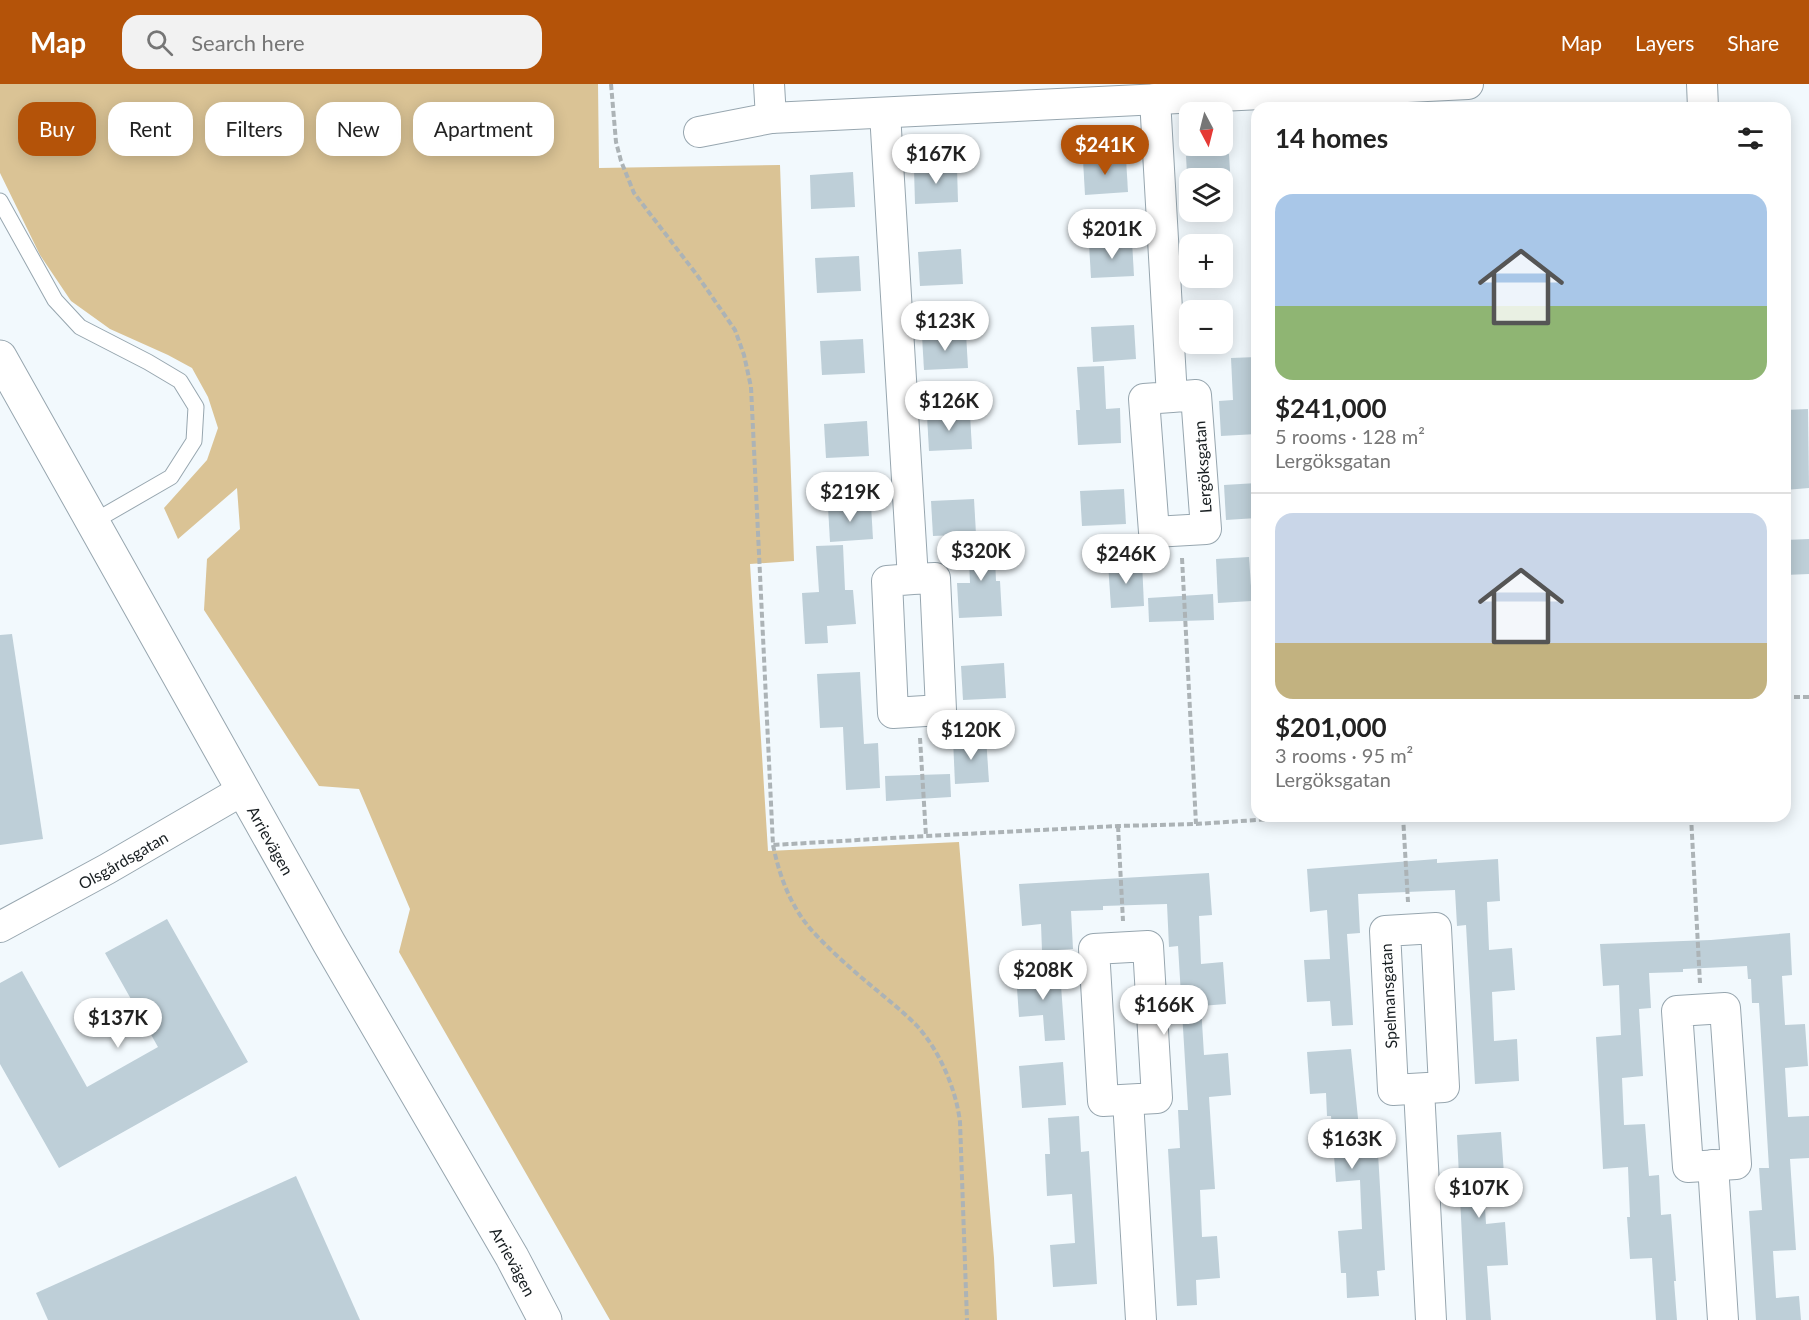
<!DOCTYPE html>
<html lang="en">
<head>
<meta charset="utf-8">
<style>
  :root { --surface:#fff; --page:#f2f2f2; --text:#222; --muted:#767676; --line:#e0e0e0; --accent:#b45309 }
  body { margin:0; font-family:Lato,sans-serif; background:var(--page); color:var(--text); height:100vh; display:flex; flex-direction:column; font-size:22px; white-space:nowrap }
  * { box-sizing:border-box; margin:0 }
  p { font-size:20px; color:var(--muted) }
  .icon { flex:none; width:33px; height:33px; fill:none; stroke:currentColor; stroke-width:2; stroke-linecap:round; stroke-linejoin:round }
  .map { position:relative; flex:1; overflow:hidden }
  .side { position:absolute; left:1251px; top:18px; width:540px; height:720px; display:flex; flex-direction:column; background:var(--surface); border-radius:18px; box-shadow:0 3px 15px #0003 }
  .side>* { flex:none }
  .guide { position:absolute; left:18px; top:18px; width:570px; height:54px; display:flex; gap:12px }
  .needle { width:39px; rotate:173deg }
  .controls { position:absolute; left:1179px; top:18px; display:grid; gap:12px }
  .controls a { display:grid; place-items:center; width:54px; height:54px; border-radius:12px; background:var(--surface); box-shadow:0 3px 15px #0003; font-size:30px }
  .price { position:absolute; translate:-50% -51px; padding:0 14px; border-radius:21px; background:#fff; color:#222; font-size:20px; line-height:39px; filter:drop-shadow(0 2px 3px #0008) }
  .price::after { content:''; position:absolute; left:50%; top:36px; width:18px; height:14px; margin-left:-9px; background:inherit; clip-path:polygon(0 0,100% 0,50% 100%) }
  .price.on { background:var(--accent); color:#fff }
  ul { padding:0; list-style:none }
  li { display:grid; align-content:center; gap:12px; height:318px; padding:0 24px }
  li+li { border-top:2px solid var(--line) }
  li span { display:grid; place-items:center; height:186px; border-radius:18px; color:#555 }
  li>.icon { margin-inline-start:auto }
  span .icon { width:108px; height:108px; fill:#fffc; stroke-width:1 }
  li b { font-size:26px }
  h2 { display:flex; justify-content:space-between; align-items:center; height:72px; padding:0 24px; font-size:26px }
  .chip { padding:0 21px; border-radius:18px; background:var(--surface); box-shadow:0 3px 15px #0003; font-size:21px; line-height:54px }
  .chip.on { background:var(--accent); color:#fff }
  header { display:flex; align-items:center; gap:36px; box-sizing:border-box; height:84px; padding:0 30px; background:var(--accent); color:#fff }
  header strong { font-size:28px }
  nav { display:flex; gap:33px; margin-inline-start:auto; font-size:21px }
  .search { width:420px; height:54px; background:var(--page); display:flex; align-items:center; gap:15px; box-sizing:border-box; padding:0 21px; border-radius:18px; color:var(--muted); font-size:22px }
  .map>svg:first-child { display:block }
</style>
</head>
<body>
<header>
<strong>Map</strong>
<div class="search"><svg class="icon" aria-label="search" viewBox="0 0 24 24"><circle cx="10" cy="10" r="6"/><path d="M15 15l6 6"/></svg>Search here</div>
<nav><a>Map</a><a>Layers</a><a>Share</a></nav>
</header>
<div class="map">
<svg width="1809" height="1236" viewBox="0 0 1809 1236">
  <rect width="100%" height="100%" fill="#f2f9fd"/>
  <path fill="#dac395" d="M0,0H598L599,84L780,81L794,477L750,480L768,767L959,758L994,1174L997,1236H610L399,868L410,825L359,705L319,702L204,526L207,475L240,445L237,404L178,455L164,424L207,376L218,344L208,313L192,284L168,271L110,245L71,217L40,171L0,89Z"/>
  <g fill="#becfd8">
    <path d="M1229,70L1231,104L1222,105V94H1190V106L1188,107L1186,72Z"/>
    <path d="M1126,74L1128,108L1085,111L1083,76Z"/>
    <path d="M957,83L958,118L915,120L914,85Z"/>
    <path d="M853,88L855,123L811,125L810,91Z"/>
    <path d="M1132,157L1134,192L1091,194L1089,160Z"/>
    <path d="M961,165L963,200L920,202L918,168Z"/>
    <path d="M859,172L861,207L817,209L815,174Z"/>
    <path d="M1134,241L1136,275L1093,278L1091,243Z"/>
    <path d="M966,249L968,284L924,286L922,252Z"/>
    <path d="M863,255L865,289L822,291L820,257Z"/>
    <path d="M1257,273V350L1221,352L1219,317L1233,316L1231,274Z"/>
    <path d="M1104,282L1106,325L1120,324L1121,359L1078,361L1076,326H1080L1077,283Z"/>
    <path d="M1808,325L1809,404L1785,406V326Z"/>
    <path d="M970,330L972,365L929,367L927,332Z"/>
    <path d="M867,337L869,372L826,374L824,340Z"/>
    <path d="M1257,399V434L1226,436L1224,401Z"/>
    <path d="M1124,405L1126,440L1082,442L1080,407Z"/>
    <path d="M974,415L976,450L933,452L931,417Z"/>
    <path d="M871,421L873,455L830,458L828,423Z"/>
    <path d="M994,452L996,497H1000L1002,532L959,534L957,499H970L968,454Z"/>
    <path d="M1809,455V490L1785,491V456Z"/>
    <path d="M843,461L845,506H853L856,540L827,542L828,559L805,560L802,509L819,508L816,462Z"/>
    <path d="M1249,473L1252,517L1218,519L1216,475Z"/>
    <path d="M1142,478L1144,522L1111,524L1108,479Z"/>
    <path d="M1213,510L1214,536L1149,538L1148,514Z"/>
    <path d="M12,550L43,755L0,761V551Z"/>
    <path d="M1004,579L1006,614L963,616L961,582Z"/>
    <path d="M860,588L864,660L878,659L880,704L846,706L843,643L820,644L817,590Z"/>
    <path d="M986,653L989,698L955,700L953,655Z"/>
    <path d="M950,690L951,713L886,717L885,692Z"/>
    <path d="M1437,775V779L1498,775L1500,817L1487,818L1489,866L1512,864L1515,906L1492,908L1494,957L1517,955L1519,997L1475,1000L1466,841L1457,842L1455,806L1358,810L1360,849L1347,850L1353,941L1332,942L1330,917L1307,918L1304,876L1330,875L1327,826L1310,828L1307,785Z"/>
    <path d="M1209,789L1212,831L1199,832L1201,880L1223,878L1226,920L1201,922L1204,971L1228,969L1231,1011L1209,1013L1215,1105L1200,1106L1202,1153L1217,1152L1220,1194L1196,1196L1197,1221L1177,1222L1168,1065L1180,1064L1178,1026H1188L1178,862L1169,863L1167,820L1103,822V826L1071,827L1073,865L1042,867L1041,840L1022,842L1019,800Z"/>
    <path d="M167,835L248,978L59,1084L0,980V899L22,887L87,1003L158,963L105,869Z"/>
    <path d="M1790,849L1792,891L1782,892L1785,941L1805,940L1808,982L1785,984L1788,1033L1809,1032V1074L1790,1075L1796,1166L1773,1167L1776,1214L1799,1212L1801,1236H1756L1749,1127L1762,1126L1759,1084H1769L1759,919H1752L1751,895H1748L1747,882L1683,885V888L1649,889L1651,924L1639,925L1643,992L1622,994L1624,1041L1645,1040L1649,1092L1659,1091L1661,1131L1671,1130L1676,1197H1674L1677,1236H1656L1652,1174L1630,1175L1627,1133H1630L1628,1083L1603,1085L1596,953L1621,951L1619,901L1603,902L1600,860L1711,856Z"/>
    <path d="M1060,888L1065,956L1045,957L1043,931L1019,933L1016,890Z"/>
    <path d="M1351,965L1360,1054L1377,1053L1385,1186L1377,1187L1379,1212L1347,1214L1346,1189H1341L1338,1147L1362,1145L1360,1096L1336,1098L1331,1032H1327L1326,1009L1310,1010L1307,968Z"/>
    <path d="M1063,978L1066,1021L1022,1024L1019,982Z"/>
    <path d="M1079,1032L1081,1068L1089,1067L1097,1200L1053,1203L1050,1161L1075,1159L1072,1110L1047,1112L1045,1070H1050L1048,1034Z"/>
    <path d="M1501,1048L1504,1090L1483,1092L1486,1140L1505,1138L1508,1181L1487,1182L1491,1236H1466L1457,1051Z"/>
    <path d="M296,1092L360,1236H48L36,1209Z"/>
  </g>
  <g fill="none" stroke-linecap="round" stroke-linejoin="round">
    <g stroke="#97a6af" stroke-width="17">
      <path id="lane" d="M0,117L55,216L80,243L148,278L180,297L196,323L194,357L171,393L93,438"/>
    </g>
    <g stroke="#97a6af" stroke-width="32">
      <g id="street">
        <path d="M769,0L771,34"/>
        <path d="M1702,0L1703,24"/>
        <path d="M1155,15L1172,313L1144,315L1154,448L1206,445L1196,311L1172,313"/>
        <path d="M885,29L913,495L887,497L893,629L941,626L935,494L913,495"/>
        <path d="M699,48L771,34L1468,0"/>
        <path id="s1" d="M0,843L107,785L243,706"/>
        <path d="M1436,844L1444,1003L1393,1006L1385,847Z"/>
        <path d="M1148,862L1157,1014L1103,1017L1094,865Z"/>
        <path d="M1725,924L1736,1080L1688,1083L1677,927Z"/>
        <path d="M1419,1005L1431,1236"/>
        <path d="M1128,1016L1141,1236"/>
        <path d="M1713,1081L1723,1236"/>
      </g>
    </g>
    <g stroke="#97a6af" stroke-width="35">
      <g id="secondary">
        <path id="s2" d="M0,273L329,859L512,1173L545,1236"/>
      </g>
    </g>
    <g stroke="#acb3b6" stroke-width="4" stroke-dasharray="6 3" stroke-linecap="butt">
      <path d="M611,0L616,58L621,77L634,109L697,191L735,246L744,271L751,303L773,761L926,752L1118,742L1196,740L1317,732"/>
      <path d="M1182,474L1196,740"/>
      <path d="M1785,613H1809"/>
      <path d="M920,654L926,752"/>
      <path d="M1403,732L1408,818"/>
      <path d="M1691,732L1700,899"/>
      <path d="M1118,742L1123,837"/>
      <path d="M773,761C780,795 792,826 816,851C836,872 858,891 880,909C893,920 907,931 918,943C940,968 956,1005 960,1038L967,1236"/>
    </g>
    <use href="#lane" stroke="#fff" stroke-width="15"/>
    <use href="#street" stroke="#fff" stroke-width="30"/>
    <use href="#secondary" stroke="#fff" stroke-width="33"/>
  </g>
  <g text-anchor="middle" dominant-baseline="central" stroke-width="6" stroke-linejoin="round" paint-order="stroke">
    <g font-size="16" fill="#171d20" stroke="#fff">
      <text transform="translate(1202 383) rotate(-94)">Lergöksgatan</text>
      <text stroke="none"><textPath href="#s2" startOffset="554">Arrievägen</textPath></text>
      <text stroke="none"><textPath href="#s1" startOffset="140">Olsgårdsgatan</textPath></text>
      <text transform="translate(1388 912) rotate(-93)">Spelmansgatan</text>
      <text stroke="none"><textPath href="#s2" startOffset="1040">Arrievägen</textPath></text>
    </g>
  </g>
</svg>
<div class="controls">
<a><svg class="needle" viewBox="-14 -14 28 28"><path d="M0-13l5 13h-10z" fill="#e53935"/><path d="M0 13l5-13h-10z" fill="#767676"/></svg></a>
<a><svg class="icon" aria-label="layers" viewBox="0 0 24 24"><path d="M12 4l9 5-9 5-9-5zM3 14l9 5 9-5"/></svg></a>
<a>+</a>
<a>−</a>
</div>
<b class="price on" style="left:1105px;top:92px">$241K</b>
<b class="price" style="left:936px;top:101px">$167K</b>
<b class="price" style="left:1112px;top:176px">$201K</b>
<b class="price" style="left:945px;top:268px">$123K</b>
<b class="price" style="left:949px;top:348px">$126K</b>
<b class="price" style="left:850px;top:439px">$219K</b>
<b class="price" style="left:981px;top:498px">$320K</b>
<b class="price" style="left:1126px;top:501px">$246K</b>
<b class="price" style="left:971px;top:677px">$120K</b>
<b class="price" style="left:1043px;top:917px">$208K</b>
<b class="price" style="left:1164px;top:952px">$166K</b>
<b class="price" style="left:118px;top:965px">$137K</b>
<b class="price" style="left:1352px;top:1086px">$163K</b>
<b class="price" style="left:1479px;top:1135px">$107K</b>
<div class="guide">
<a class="chip on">Buy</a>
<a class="chip">Rent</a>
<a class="chip">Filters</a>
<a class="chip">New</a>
<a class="chip">Apartment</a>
</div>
<section class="side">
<h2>14 homes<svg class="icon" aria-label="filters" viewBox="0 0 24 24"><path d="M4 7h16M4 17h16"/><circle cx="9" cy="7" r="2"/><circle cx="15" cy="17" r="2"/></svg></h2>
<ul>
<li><span style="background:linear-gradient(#a9c7e8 60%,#8fb573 0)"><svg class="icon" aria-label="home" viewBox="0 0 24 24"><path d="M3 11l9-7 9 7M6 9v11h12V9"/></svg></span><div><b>$241,000</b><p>5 rooms · 128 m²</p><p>Lergöksgatan</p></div></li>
<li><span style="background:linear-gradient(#c9d6e8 70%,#c2b280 0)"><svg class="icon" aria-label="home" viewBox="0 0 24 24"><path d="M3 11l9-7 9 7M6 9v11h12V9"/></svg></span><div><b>$201,000</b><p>3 rooms · 95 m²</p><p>Lergöksgatan</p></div></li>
</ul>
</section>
</div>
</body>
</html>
